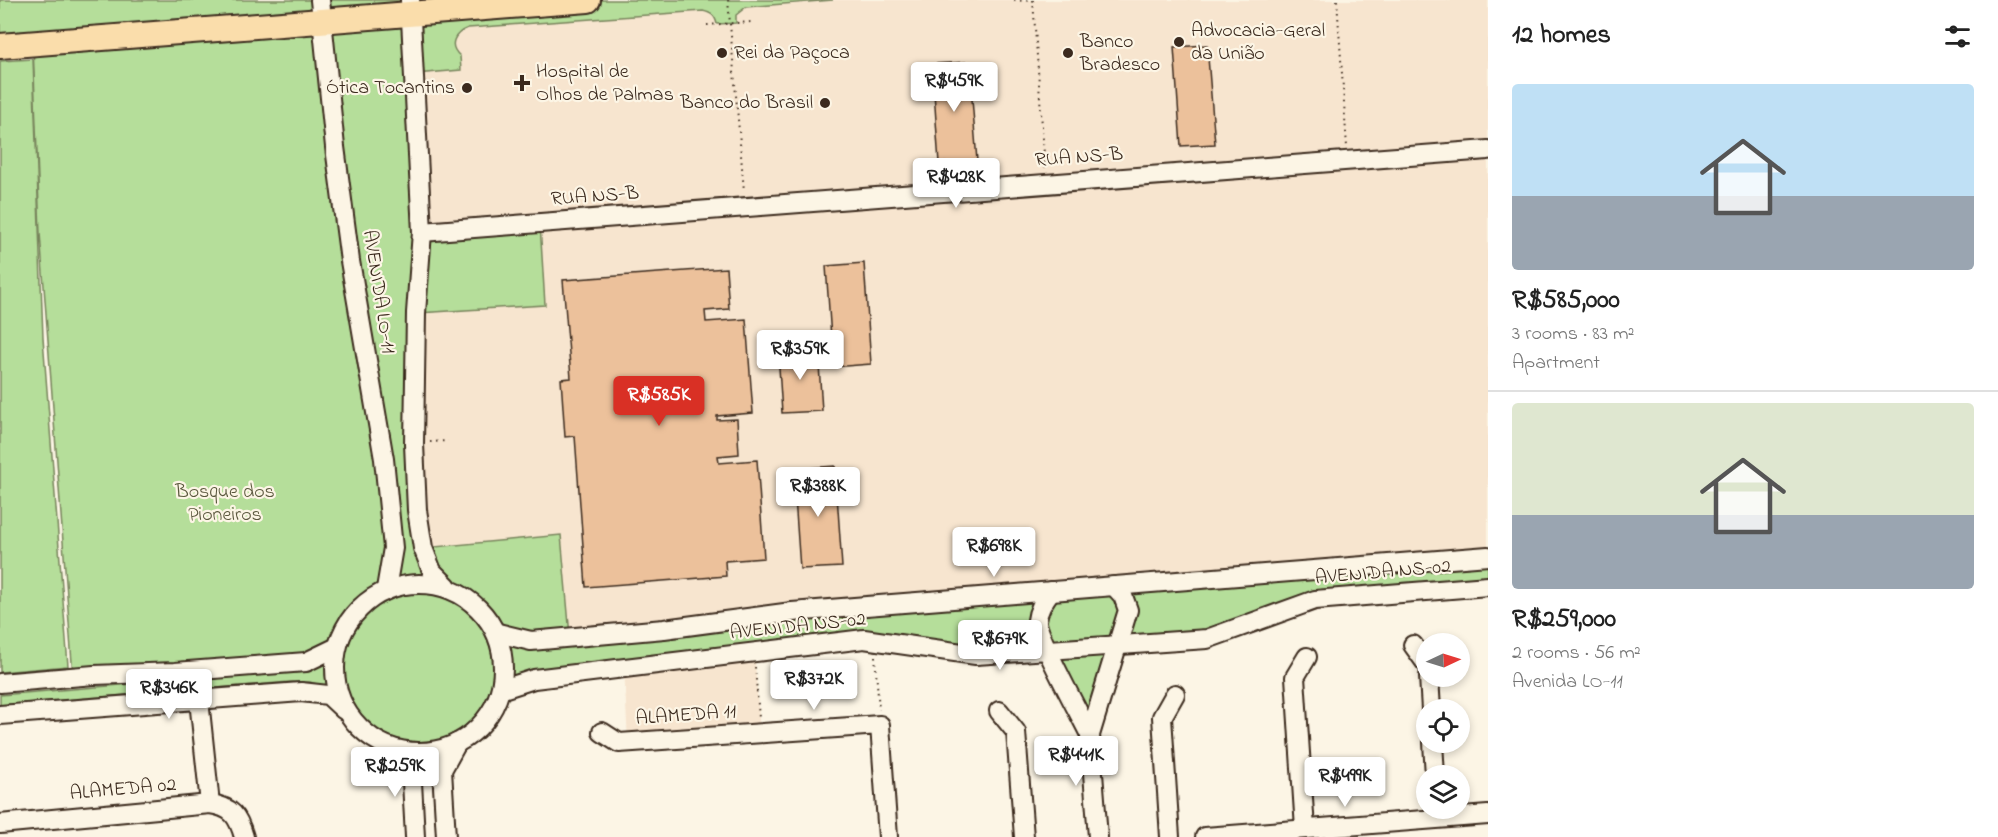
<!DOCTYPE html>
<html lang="en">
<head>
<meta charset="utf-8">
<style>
  :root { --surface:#fff; --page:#f6f6f6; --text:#222; --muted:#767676; --line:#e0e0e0; --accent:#d93025 }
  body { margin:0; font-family:"Indie Flower",sans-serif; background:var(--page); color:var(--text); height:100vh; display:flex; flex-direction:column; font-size:22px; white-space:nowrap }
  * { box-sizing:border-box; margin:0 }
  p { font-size:20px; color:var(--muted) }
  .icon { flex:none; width:33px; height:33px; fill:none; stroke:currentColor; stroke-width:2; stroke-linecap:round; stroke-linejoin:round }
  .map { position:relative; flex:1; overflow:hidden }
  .details { display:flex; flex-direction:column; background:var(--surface); width:510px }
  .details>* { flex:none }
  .needle { width:39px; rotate:86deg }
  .controls { position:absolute; left:1416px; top:633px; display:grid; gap:12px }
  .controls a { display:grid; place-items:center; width:54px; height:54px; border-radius:50%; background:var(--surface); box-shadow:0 3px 9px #0003; font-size:30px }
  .price { position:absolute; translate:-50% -51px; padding:0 14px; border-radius:6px; background:#fff; color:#222; font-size:20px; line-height:39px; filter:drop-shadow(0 2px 3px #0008) }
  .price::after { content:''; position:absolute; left:50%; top:36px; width:18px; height:14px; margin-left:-9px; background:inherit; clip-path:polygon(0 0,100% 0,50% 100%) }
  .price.active { background:var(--accent); color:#fff }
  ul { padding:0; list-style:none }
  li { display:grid; align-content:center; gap:12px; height:318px; padding:0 24px }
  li+li { border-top:2px solid var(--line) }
  li span { display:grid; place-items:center; height:186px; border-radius:6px; color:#555 }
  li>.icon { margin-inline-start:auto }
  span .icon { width:108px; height:108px; fill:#fffc; stroke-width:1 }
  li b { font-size:26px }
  h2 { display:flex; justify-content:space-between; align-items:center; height:72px; padding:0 24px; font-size:26px }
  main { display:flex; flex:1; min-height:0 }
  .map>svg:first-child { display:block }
</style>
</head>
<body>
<main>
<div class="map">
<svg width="1488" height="837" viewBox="0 0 1488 837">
  <rect width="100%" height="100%" fill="#fcf5e5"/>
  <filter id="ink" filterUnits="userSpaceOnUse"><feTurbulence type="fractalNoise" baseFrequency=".0167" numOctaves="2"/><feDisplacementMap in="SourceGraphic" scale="12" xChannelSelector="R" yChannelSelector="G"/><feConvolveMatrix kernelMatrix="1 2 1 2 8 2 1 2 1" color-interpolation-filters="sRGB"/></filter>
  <g filter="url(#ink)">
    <g fill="#f7e5cf">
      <path d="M588,0H1488V556L664,629L498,633L474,604L447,586L423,548L410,12Z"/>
      <path d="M754,648L760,733L628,743L624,667Z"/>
    </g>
    <g fill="#b5de9a" stroke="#78845c" stroke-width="1.5">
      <path d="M0,0H833L746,7L736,15V23L717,24C715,15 711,13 703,11L468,28C455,33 447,45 460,56L461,70L415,74L422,232L540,224L545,305L418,313L424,548L561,535L570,636L1488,556V586L1315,600L1207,639L1117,645L1090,735L1047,650L976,655L864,639L503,689L498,633L474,604L447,586L412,585L386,589L360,608L335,648L306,662L73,676L40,233L33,45L0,47Z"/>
      <path d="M33,59L43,338L68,666L0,672V61Z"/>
      <circle cx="418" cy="668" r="75"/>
      <path d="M327,656L325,675L330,688L310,682H290L0,705V695L291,671Z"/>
    </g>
    <g fill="#ecc19b" stroke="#3b2a1e" stroke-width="1.5">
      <path d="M1207,45L1215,144L1181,146L1174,47Z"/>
      <path d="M969,62L977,161L939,163L932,64Z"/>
      <path d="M864,263L871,364L833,367L826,266Z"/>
      <path d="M726,268L729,309L705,311L706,322L746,319L753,413L717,416V420L737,419L739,454L718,456L719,463L757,460L764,558L725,561L726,576L586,587L575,436L565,437L561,379L571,378L563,280Z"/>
      <path d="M818,349L822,411L782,413L778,352Z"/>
      <path d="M835,466L842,567L800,569L793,469Z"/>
    </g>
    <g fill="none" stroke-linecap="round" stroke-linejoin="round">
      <g stroke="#3b2a1e" stroke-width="22">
        <g id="minor">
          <path d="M320,0L335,147L350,261L384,459L393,548L386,589"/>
          <path d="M410,0L422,232L416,313L414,444L417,510L423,548L432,571L447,586"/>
          <path d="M422,232L1488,150"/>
          <circle cx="419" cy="668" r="84"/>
          <path d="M1051,591C1044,600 1038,609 1037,620C1036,635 1081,716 1090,735"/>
          <path d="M498,633L531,641L664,629L792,612L1488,556"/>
          <path d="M1413,645L1426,663"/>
          <path d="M1429,676L1431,710"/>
          <path d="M0,683L94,675L175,672L306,662L335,648"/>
          <path d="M503,689L534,679L864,639L976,655L1207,639L1315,600L1488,586"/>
          <path d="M199,700L210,804"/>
          <path d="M999,711L1016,732L1024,837"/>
          <path d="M0,715L301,692L328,695L344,710"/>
          <path d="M602,732L619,743L880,725L888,837"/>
          <path d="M1433,742L1435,776"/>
          <path d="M399,753L412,782L415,837"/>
          <path d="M0,824L210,804C232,807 238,816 244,837"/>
          <path d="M1305,829L1295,677L1307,657"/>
          <path d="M446,837L442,770L457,743"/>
          <path d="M1098,837L1090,735L1128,610L1123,596L1114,586"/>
          <path d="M1170,837L1162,717L1175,694"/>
          <path d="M1205,837L1488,815"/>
        </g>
      </g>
      <g stroke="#3b2a1e" stroke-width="28">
        <path id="major" d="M0,46L588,0"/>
      </g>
      <g stroke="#3b2a1e" stroke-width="2" stroke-dasharray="1.5 4.5" stroke-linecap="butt">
        <path d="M728,0L744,191"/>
        <path d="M1033,0L1045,168"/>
        <path d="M1337,0L1347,147"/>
        <path d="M1014,1L1031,0"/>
        <path d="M707,25L751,22"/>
        <path d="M430,442L448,441"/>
        <path d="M875,656L879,710"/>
        <path d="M755,667L759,718"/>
      </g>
      <use href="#minor" stroke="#fcf5e5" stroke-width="18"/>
      <use href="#major" stroke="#faddab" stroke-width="24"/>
    </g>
  </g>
  <g fill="#3b2a1e" stroke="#fcf5e5" stroke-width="2">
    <circle cx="1179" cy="42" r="6"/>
    <circle cx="722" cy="53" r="6"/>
    <circle cx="1068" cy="53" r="6"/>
    <path d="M519 74h6v6h6v6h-6v6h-6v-6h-6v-6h6z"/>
    <circle cx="467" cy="88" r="6"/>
    <circle cx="825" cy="103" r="6"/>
  </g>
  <g text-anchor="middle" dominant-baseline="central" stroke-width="4.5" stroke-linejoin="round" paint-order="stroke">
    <g font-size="20" fill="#3b2a1e" stroke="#fcf5e5" text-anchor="start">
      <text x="1191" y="31">Advocacia-Geral<tspan x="1191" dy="23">da União</tspan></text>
      <text x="1080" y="42">Banco<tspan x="1080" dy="23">Bradesco</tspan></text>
      <text x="734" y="53">Rei da Paçoca</text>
      <text x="536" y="72">Hospital de<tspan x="536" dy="23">Olhos de Palmas</tspan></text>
      <text x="455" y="88" text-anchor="end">Ótica Tocantins</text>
      <text x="813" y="103" text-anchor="end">Banco do Brasil</text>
    </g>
    <g font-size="20" fill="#3b2a1e" stroke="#fcf5e5">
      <text transform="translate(1079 158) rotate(-4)">RUA NS-B</text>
      <text transform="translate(595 197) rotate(-4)">RUA NS-B</text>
      <text transform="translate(378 292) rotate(81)">AVENIDA LO-11</text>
      <text transform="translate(1383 573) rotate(-5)">AVENIDA NS-02</text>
      <text transform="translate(798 627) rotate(-6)">AVENIDA NS-02</text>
      <text transform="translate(686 716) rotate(-4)">ALAMEDA 11</text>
      <text transform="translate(123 790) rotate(-5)">ALAMEDA 02</text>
    </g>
    <g font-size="20" fill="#5a573d" stroke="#fcf5e5">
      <text x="225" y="492">Bosque dos<tspan x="225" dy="23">Pioneiros</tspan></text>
    </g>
  </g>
</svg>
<div class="controls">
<a><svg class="needle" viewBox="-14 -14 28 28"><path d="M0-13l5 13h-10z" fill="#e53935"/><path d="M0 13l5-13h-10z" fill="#767676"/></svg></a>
<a><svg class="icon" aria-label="locate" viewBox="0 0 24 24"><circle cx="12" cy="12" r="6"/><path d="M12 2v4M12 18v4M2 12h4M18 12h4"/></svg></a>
<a><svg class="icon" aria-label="layers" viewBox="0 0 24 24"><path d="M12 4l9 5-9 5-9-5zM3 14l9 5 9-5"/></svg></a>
</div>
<b class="price" style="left:954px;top:113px">R$459K</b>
<b class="price" style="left:956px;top:209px">R$428K</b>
<b class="price" style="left:800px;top:381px">R$359K</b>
<b class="price active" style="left:659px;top:427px">R$585K</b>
<b class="price" style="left:818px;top:518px">R$388K</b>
<b class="price" style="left:994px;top:578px">R$698K</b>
<b class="price" style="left:1000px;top:671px">R$679K</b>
<b class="price" style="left:814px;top:711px">R$372K</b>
<b class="price" style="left:169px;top:720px">R$346K</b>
<b class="price" style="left:1076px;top:787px">R$441K</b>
<b class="price" style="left:395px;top:798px">R$259K</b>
<b class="price" style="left:1345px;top:808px">R$499K</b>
</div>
<section class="details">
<h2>12 homes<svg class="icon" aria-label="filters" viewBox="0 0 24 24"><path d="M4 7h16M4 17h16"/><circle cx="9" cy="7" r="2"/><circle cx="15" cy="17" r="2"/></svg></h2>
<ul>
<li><span style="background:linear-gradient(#bfe0f5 60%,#9aa5b1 0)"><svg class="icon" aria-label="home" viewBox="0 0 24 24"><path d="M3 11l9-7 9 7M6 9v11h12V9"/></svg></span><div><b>R$585,000</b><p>3 rooms · 83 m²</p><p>Apartment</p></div></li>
<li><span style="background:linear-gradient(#dfe7d0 60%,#9aa5b1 0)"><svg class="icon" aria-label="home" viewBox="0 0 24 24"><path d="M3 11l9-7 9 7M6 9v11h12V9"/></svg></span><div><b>R$259,000</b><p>2 rooms · 56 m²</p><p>Avenida LO-11</p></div></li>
</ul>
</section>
</main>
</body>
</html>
